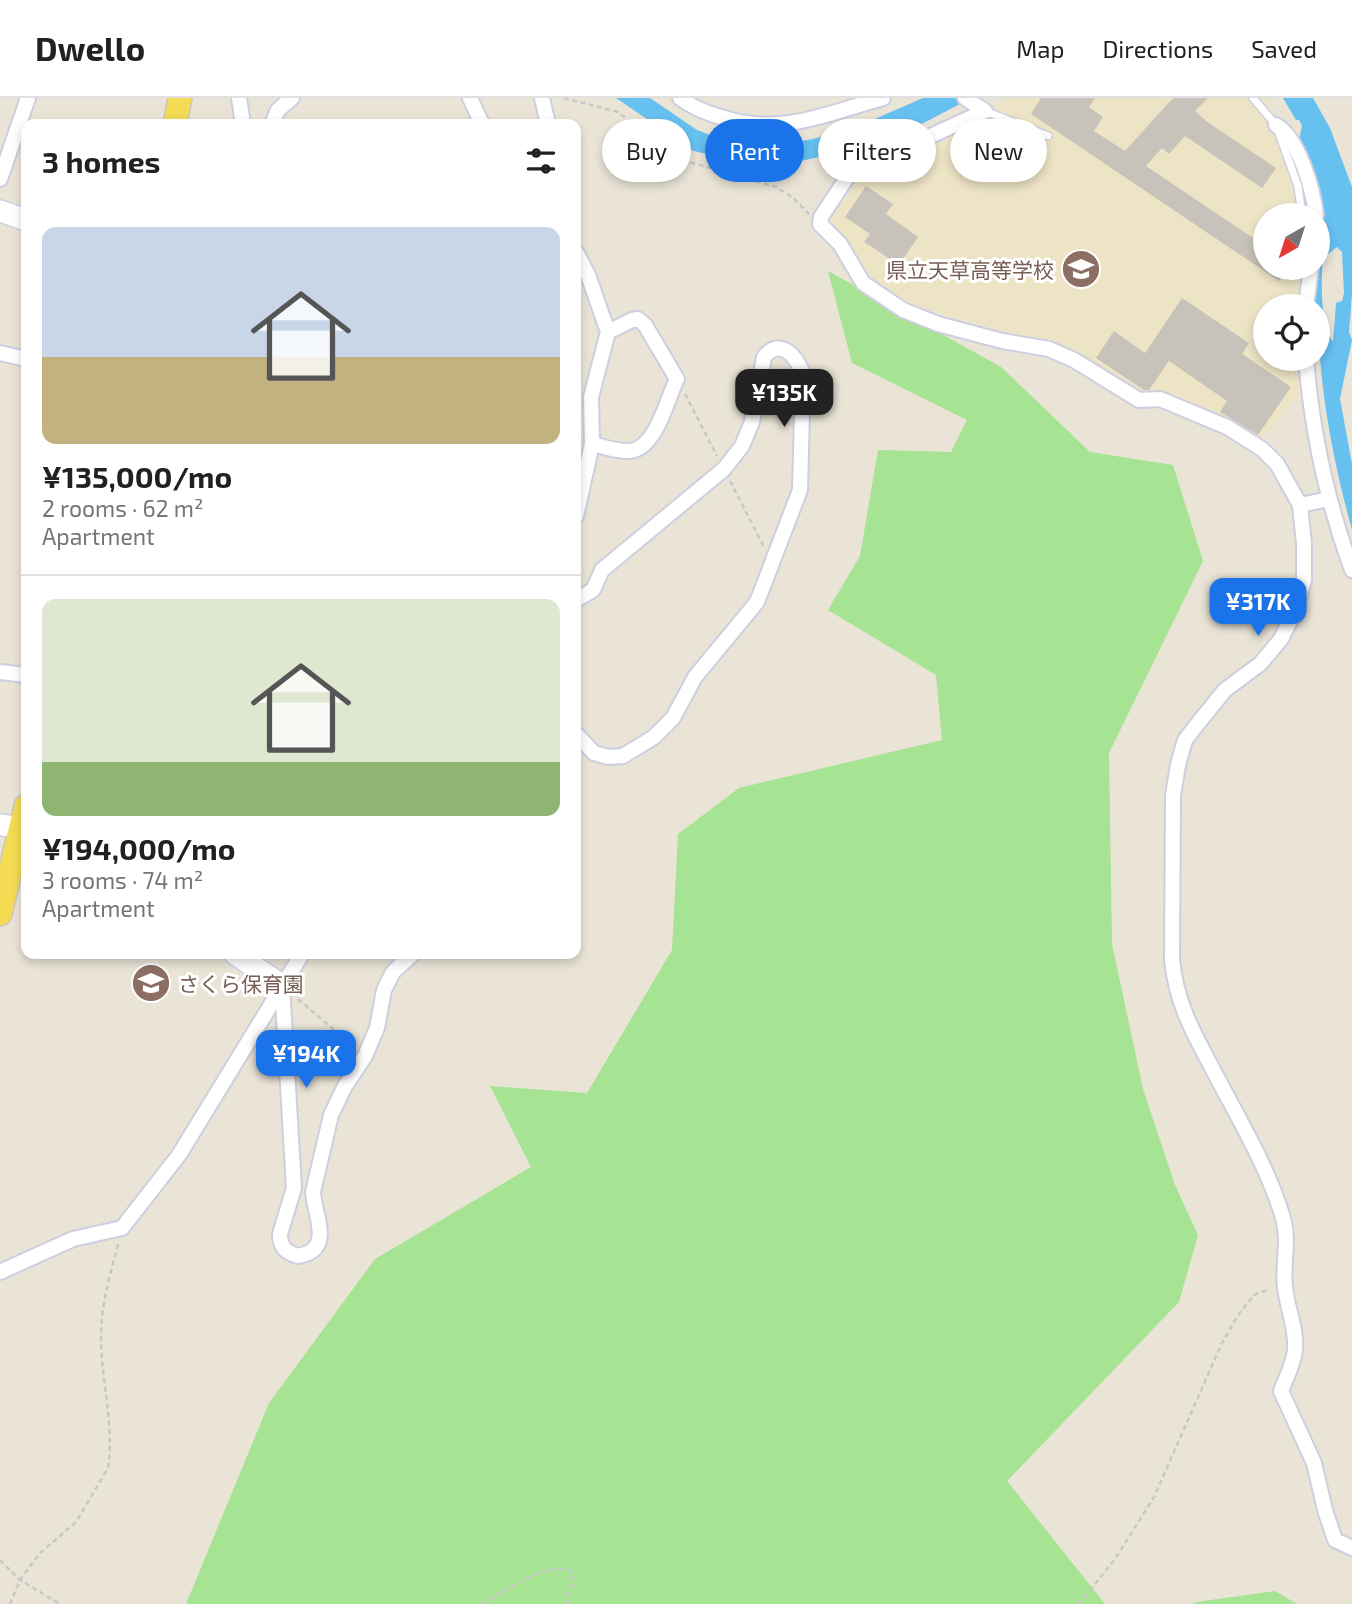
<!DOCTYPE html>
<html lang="en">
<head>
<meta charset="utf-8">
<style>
  :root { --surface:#fff; --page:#f6f6f6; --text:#202124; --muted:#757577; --line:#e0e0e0; --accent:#1a73e8 }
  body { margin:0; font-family:"Exo 2","Noto Sans JP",sans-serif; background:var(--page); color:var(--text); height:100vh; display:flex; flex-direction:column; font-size:26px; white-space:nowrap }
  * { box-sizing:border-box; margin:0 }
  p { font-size:23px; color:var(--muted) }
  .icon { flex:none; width:38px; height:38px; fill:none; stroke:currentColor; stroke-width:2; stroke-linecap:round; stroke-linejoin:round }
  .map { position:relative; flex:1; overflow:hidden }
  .panel { position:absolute; left:21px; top:21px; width:560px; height:840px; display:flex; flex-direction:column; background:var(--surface); border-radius:14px; box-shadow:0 4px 10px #0003 }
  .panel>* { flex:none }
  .guide { position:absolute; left:602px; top:21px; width:644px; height:63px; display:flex; gap:14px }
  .needle { width:46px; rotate:219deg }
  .controls { position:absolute; left:1253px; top:105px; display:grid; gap:14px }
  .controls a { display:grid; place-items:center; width:77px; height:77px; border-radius:50%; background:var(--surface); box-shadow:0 4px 10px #0003; font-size:35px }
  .price { position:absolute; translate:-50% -60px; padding:0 16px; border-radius:14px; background:var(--accent); color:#fff; font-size:23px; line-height:46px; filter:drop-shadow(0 2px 4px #0008) }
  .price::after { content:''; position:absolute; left:50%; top:42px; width:21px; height:16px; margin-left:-10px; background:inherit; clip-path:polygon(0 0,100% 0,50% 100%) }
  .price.current { background:#222; color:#fff }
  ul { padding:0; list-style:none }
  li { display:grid; align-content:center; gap:14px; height:371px; padding:0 21px }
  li+li { border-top:2px solid var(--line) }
  li span { display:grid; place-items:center; height:217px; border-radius:14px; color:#555 }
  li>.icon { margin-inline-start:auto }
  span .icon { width:126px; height:126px; fill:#fffc; stroke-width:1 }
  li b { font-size:30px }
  h2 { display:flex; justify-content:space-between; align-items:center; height:84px; padding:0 21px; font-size:30px }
  .tag { padding:0 24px; border-radius:32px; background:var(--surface); box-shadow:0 4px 10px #0003; font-size:24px; line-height:63px }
  .tag.current { background:var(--accent); color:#fff }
  header { display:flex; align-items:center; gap:42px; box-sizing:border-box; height:98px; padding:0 35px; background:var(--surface); border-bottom:2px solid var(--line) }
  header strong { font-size:33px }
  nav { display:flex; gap:38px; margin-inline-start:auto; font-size:24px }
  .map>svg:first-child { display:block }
</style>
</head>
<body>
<header>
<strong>Dwello</strong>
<nav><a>Map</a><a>Directions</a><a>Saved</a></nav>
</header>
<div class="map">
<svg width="1352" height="1506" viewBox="0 0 1352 1506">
  <rect width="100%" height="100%" fill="#eae4d7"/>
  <path fill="#ede4c6" d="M1006,0H1266L1301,81L1309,117H1265V170H1300L1297,208H1265V261H1297L1301,295L1261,342L1161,297L1138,295L1053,241L1018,238L903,204L875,187L864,175L851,146L826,123L861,66L977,23Z"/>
  <g fill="#a6e392">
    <path d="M828,173L1001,269L1090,354L1173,367L1203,463L1109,655L1112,846L1143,991L1175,1087L1198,1137L1179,1204L1007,1383L1105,1506H186L269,1305L375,1161L531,1069L490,988L587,995L672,852L678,736L739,690L942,642L936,577L828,512L860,458L878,352L951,354L967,322L852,265Z"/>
    <path d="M1275,1493L1297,1506H1192L1196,1504Z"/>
  </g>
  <g fill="#66c0f0" fill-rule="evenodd">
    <path d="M616,0H650L697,32L736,47H775L813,41L861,27L923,0H971L886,45L767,70L694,53L680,48L676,41Z"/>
    <path d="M1283,0H1313L1330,30L1352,89V196L1349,234L1352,242L1340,301L1352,366V432C1332,358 1318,286 1318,208H1315L1313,186L1323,141L1320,105C1325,87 1306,61 1298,46L1302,28L1299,22H1296ZM1337,149L1342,154L1344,195L1342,203L1336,205L1333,243C1320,229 1321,180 1323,160Z"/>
  </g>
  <g fill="#c8c3ba">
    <path d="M1041,0H1095L1089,9L1103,19L1094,33L1125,53L1173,0H1208L1195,13L1206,23L1276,70L1262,90L1185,38L1169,56L1162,50L1146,68L1265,148V170H1288L1279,183L1031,16Z"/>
    <path d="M866,88L893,106L886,116L918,139L899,167L864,144L870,136L845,119Z"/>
    <path d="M1182,200L1249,245L1242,256L1291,289L1258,337L1220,314L1227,303L1169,263L1149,292H1144L1096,260L1114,233L1145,255Z"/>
  </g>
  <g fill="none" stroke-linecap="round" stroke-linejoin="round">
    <g stroke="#cdcfe1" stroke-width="10">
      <g id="lane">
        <path d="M1253,0L1276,27L1298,88L1302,117"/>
        <path d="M985,13L1048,38"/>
      </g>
    </g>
    <g stroke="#cdcfe1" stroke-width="18">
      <g id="street">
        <path d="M239,0L243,26"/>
        <path d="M470,0L482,26"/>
        <path d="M542,0L548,26"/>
        <path d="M680,0C692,9 709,16 724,20C782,38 828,15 883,0"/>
        <path d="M965,0L985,13L889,57L858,63L821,119L820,126L840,146L863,185L903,212L938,226L1002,243L1049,251L1074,262L1139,302L1160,301L1227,329L1262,351L1277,366L1300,407L1304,446V482L1296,511L1281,541L1260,566L1225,592L1199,624L1185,642L1178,667L1173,697L1172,862C1176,902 1191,931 1210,966C1235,1015 1268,1068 1283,1120C1290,1144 1282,1166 1285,1189C1287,1210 1297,1231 1295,1252C1294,1265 1286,1280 1281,1293L1314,1365L1325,1412L1335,1442L1352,1450"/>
        <path d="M272,26L278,12L292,0"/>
        <path d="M1276,27C1299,40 1313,92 1316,117"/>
        <path d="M0,81L28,0"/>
        <path d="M1318,129V130"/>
        <path d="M576,154L588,177L608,234L591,299L592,346L576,418"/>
        <path d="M1306,208L1311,170"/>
        <path d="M0,255L26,261"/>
        <path d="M1306,261C1312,334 1327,404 1352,472"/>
        <path d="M592,346C604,349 618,354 630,353C657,350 667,300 677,281L645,227L638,221L632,222L608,234"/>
        <path d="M1300,407L1329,401"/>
        <path d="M576,502L593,492L602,472L724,371L742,348L752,324L764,259C780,239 795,257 803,275L800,392L757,504L695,579L673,620L654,639L623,658L608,659L594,655L576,636"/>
        <path d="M0,574L26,577"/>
        <path d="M282,887L294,1090L280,1136C280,1149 285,1154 298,1158C335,1152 314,1117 313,1094L331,1017L345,988L365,958L377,930L384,892L393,874L413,856"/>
        <path d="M0,1174L73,1141L122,1130L179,1057L302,856"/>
      </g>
    </g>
    <g stroke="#cdcfe1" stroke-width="24">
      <g id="secondary">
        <path d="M0,113L26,122"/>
        <path d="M0,727L26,730"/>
        <path d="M235,856L282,887"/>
      </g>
    </g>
    <g stroke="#c7c7c7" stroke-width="26">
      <g id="primary">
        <path d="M175,26L180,0"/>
        <path d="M0,816L26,708"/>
      </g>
    </g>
    <g stroke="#c7c7c7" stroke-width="2.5" stroke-dasharray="5 3.5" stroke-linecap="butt">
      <path d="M564,0L618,14L665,51L686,63L776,89L792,99L809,116"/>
      <path d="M685,296L717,358"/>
      <path d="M730,383L764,449"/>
      <path d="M298,901L354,949"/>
      <path d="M0,1462L20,1482L60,1506"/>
      <path d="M10,1506L20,1482L39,1456L76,1424L108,1370C115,1325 100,1279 101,1234C102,1203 111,1173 119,1143"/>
      <path d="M482,1506C507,1492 540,1466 570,1472L572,1485L566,1506"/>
      <path d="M1079,1506L1115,1461L1154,1399L1221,1247L1238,1217L1254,1197L1270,1191"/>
    </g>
    <use href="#lane" stroke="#fff" stroke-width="7"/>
    <use href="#street" stroke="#fff" stroke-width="14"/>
    <use href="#secondary" stroke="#fff" stroke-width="21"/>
    <use href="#primary" stroke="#f3db54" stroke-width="23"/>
  </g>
  <defs>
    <g id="school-disc" transform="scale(2.0125)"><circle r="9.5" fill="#8d6e63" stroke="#fff"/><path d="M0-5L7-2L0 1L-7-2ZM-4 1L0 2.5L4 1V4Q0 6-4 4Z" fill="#fff"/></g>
  </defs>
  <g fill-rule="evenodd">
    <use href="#school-disc" x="1081" y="171"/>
    <use href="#school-disc" x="151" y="885"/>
  </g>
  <g text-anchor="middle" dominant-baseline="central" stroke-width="6" stroke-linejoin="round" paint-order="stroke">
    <g font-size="21" fill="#785e54" stroke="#fff" text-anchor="end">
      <text x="1054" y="171">県立天草高等学校</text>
      <text x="178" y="885" text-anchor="start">さくら保育園</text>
    </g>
  </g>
</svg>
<div class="controls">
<a><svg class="needle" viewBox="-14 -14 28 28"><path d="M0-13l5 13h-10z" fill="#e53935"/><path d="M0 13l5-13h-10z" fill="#757577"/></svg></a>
<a><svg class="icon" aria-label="locate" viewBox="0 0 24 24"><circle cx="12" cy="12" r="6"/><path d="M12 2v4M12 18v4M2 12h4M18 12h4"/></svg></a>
</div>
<b class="price current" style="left:784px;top:331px">¥135K</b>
<b class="price" style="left:1258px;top:540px">¥317K</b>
<b class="price" style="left:306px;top:992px">¥194K</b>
<div class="guide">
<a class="tag">Buy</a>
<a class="tag current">Rent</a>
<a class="tag">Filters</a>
<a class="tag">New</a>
</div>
<section class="panel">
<h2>3 homes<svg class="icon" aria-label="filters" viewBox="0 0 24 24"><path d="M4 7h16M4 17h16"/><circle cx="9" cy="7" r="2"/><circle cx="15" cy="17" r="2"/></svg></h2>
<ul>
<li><span style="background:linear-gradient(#c9d6e8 60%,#c2b280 0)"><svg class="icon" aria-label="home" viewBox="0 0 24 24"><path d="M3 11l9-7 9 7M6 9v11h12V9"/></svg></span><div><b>¥135,000/mo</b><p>2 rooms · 62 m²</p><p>Apartment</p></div></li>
<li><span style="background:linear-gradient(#dfe7d0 75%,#8fb573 0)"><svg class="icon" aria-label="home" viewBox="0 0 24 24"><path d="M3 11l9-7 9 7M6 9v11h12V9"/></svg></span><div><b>¥194,000/mo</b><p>3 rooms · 74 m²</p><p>Apartment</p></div></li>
</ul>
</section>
</div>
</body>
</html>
